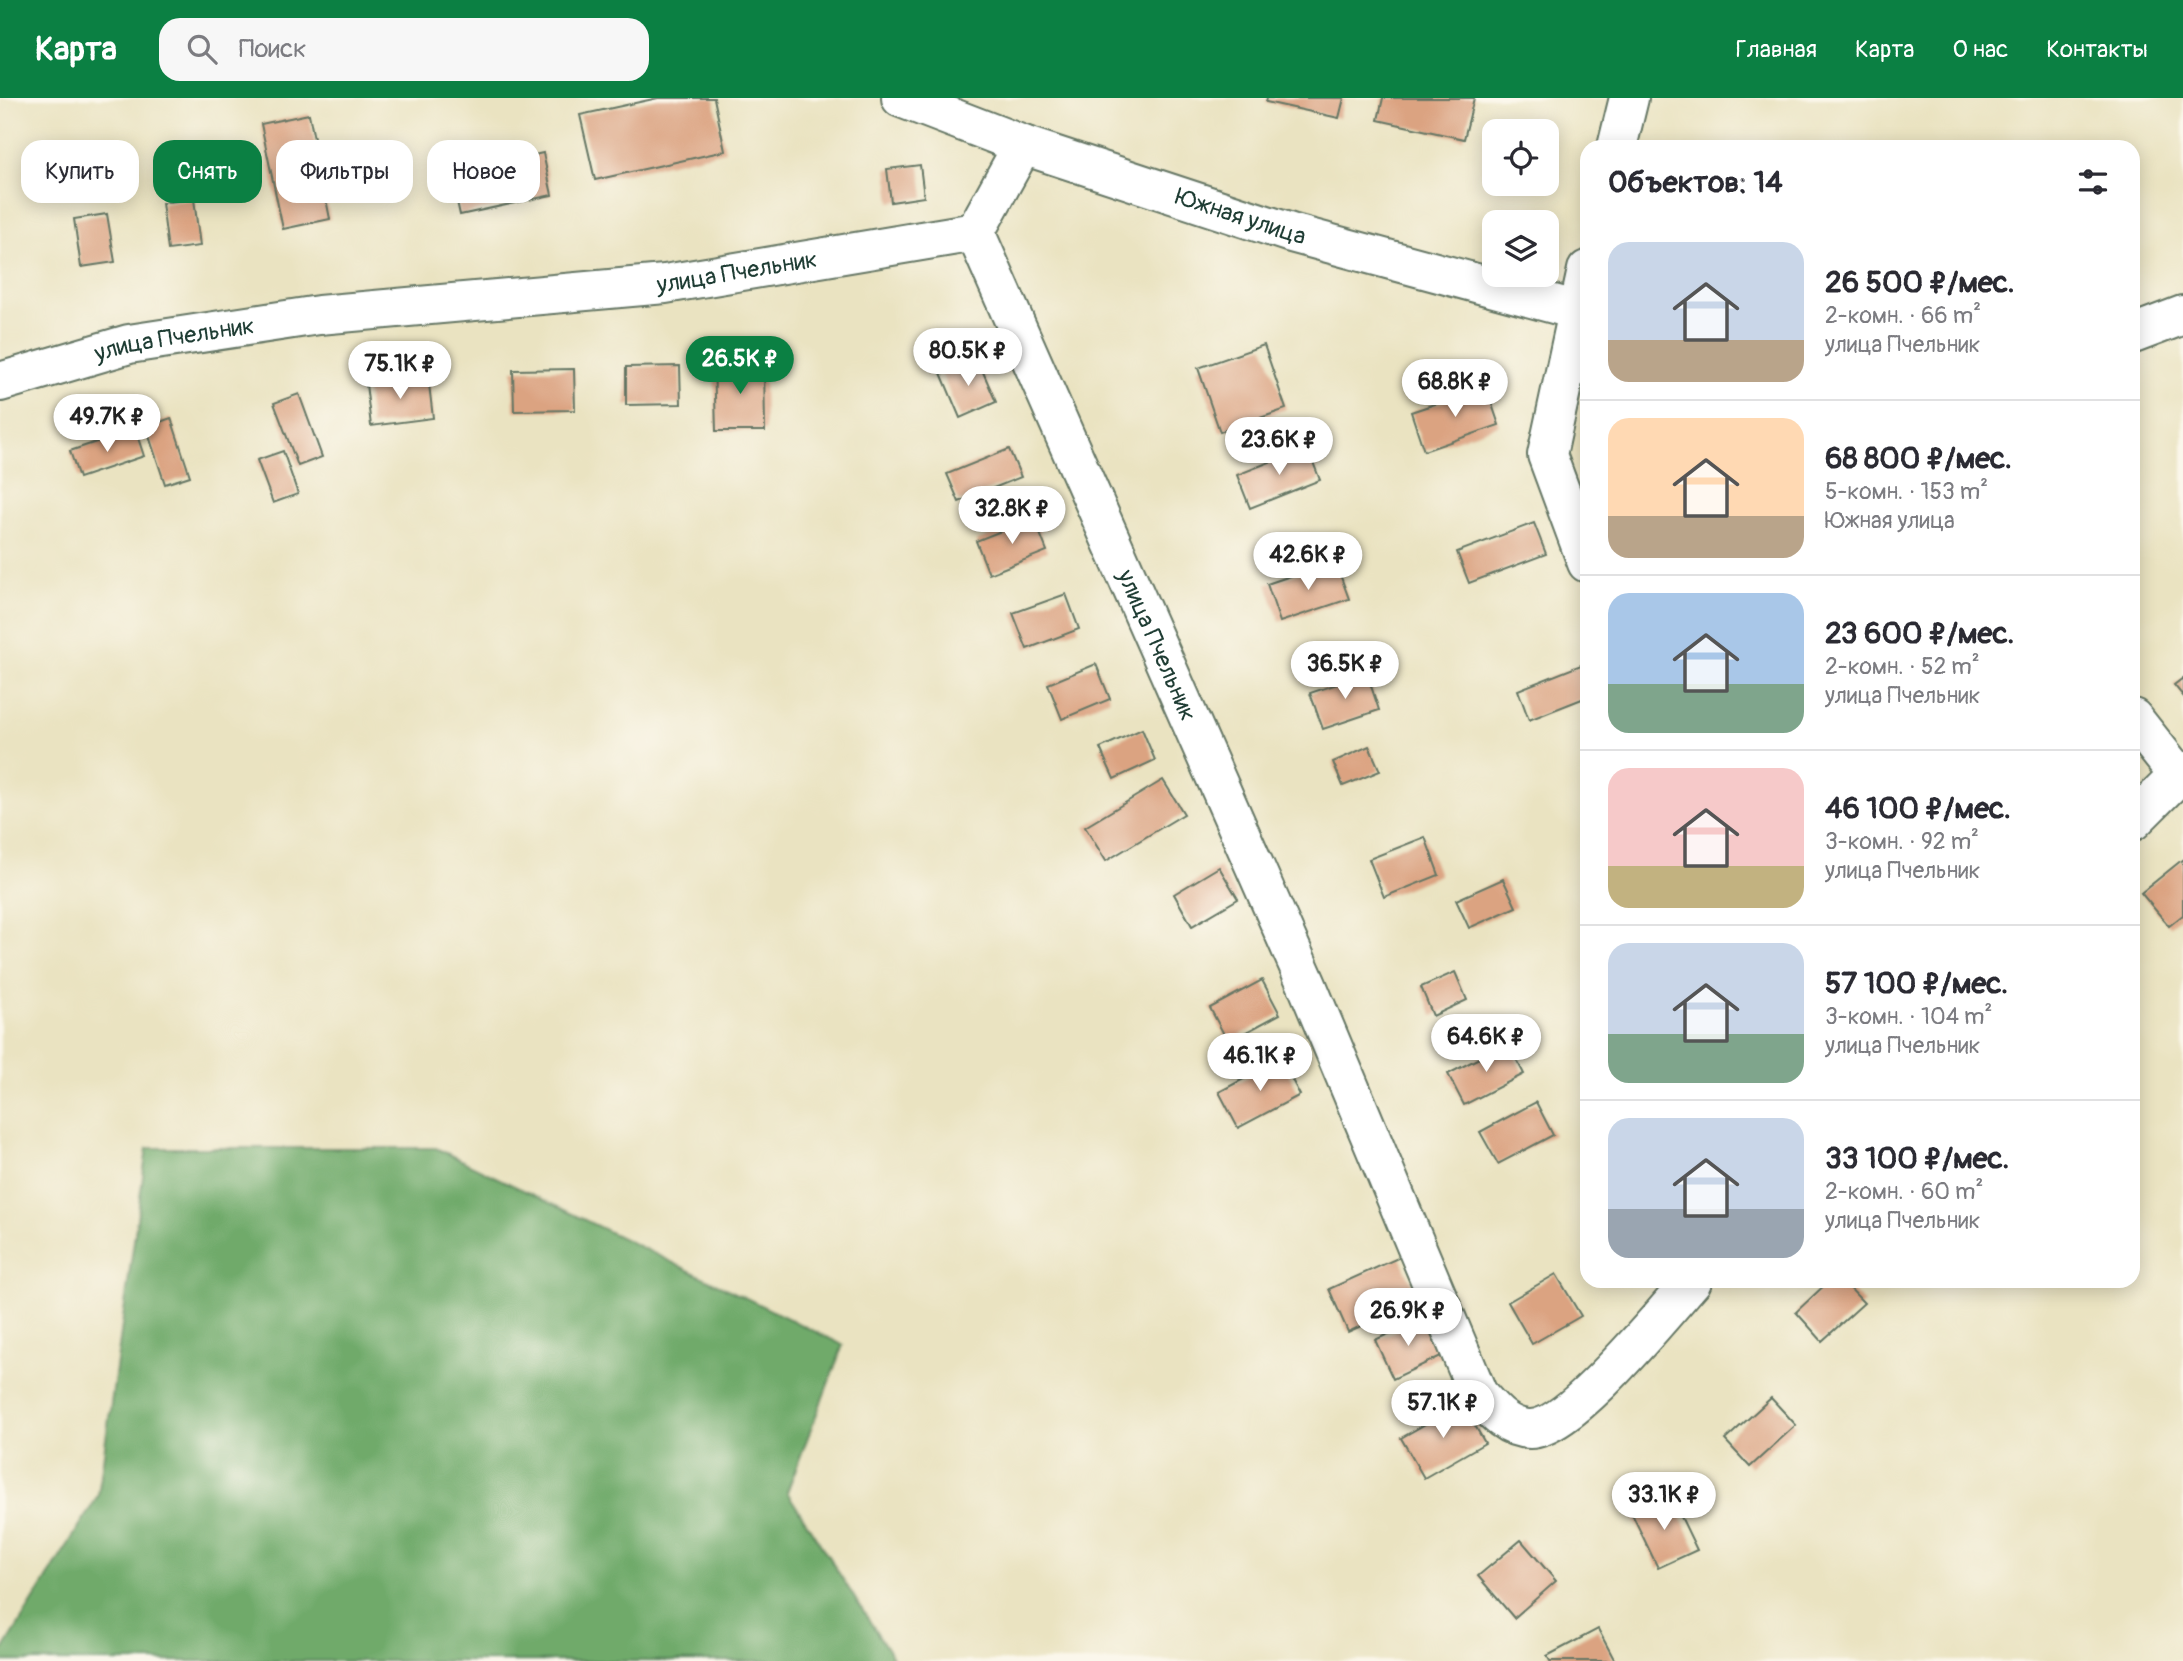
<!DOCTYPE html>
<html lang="ru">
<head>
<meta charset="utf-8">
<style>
  :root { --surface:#fff; --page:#f7f7f7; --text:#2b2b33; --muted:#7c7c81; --line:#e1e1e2; --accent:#0b8043 }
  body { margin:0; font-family:Pangolin,sans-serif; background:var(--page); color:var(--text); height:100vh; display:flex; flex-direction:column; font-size:26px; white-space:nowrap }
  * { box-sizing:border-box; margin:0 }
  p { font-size:23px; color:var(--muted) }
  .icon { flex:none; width:38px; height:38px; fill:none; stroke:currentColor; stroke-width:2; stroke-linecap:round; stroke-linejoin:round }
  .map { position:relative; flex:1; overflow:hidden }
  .side { position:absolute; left:1580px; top:42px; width:560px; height:1148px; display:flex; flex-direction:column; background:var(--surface); border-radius:21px; box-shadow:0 4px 18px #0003 }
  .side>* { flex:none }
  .hud { position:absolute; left:21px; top:42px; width:665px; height:63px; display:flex; gap:14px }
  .tools { position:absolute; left:1482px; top:21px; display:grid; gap:14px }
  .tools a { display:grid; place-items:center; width:77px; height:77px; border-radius:14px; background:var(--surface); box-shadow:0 4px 18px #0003; font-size:35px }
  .price { position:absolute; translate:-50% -60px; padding:0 16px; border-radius:24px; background:#fff; color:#222; font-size:23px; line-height:46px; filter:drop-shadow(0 2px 4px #0008) }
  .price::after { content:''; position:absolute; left:50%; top:42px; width:21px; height:16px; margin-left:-10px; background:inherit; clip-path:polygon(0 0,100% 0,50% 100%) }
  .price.selected { background:var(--accent); color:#fff }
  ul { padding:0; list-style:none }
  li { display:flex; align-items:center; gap:21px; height:175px; padding:0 28px }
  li+li { border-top:2px solid var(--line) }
  li span { display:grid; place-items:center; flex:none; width:196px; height:140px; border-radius:21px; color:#555 }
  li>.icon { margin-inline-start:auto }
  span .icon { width:84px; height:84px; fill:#fffc; stroke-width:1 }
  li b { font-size:30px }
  h2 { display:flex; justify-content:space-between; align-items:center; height:84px; padding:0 28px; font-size:30px }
  .tag { padding:0 24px; border-radius:21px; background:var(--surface); box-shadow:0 4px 18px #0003; font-size:24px; line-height:63px }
  .tag.selected { background:var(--accent); color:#fff }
  header { display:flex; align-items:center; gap:42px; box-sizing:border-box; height:98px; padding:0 35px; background:var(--accent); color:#fff }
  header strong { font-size:33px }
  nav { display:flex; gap:38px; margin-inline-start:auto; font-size:24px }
  .search { width:490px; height:63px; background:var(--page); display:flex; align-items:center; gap:18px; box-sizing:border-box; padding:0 24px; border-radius:21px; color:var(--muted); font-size:26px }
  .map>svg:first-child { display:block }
</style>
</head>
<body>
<header>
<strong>Карта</strong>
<div class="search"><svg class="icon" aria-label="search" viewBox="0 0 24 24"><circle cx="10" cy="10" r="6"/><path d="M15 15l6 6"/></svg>Поиск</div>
<nav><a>Главная</a><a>Карта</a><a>О нас</a><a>Контакты</a></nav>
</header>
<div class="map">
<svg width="2183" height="1563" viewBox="0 0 2183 1563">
  <rect width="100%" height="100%" fill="#fbf7ec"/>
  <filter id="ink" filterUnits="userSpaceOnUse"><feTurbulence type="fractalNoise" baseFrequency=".0143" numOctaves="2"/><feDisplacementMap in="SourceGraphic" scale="14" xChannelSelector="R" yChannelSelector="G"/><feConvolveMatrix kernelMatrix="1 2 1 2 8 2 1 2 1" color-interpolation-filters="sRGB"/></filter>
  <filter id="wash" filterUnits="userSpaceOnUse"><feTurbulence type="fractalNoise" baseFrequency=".00686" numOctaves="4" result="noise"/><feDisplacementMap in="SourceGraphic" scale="28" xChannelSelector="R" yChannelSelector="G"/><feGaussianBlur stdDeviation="1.57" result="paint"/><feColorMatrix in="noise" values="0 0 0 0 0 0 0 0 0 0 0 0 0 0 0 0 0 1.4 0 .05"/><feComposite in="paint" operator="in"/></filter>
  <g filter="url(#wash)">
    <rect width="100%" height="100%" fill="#eae3c1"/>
    <path fill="#70aa6a" stroke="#48744f" stroke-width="2" d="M147,1050H436L843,1247L787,1394L895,1563H0V1557L98,1398Z"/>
    <g id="blocks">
      <g fill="#dba381">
        <path d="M658,0H714L725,53L595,82L580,17Z"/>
        <path d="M1267,0H1344L1339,20L1266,4Z"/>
        <path d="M1383,0H1474L1464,41L1378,22Z"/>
        <path d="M309,16L330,121L283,131L261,26Z"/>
        <path d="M543,55L552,97L460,117L451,76Z"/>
        <path d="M920,67L924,99L891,104L887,71Z"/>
        <path d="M194,101L200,148L168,152L162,105Z"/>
        <path d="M107,116L115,164L81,169L74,121Z"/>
        <path d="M1264,247L1286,311L1220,334L1198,270Z"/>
        <path d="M977,260L996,304L960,320L941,275Z"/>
        <path d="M764,262L765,333H716L714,263Z"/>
        <path d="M680,268L681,306L626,307V269Z"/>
        <path d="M574,271L575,312L514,313L513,272Z"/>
        <path d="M428,278L433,320L371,328L366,286Z"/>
        <path d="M1486,289L1499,327L1424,353L1411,314Z"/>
        <path d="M299,296L322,359L298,368L274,305Z"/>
        <path d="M171,320L190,378L165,386L146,329Z"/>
        <path d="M135,331L144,358L79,380L70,353Z"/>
        <path d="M1307,349L1320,382L1250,410L1237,377Z"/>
        <path d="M1009,351L1021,379L959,404L947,376Z"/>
        <path d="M283,353L298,396L273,405L257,362Z"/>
        <path d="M1034,420L1047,453L989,476L976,443Z"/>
        <path d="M1534,425L1546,456L1469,485L1457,454Z"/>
        <path d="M1335,463L1349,501L1280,524L1267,486Z"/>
        <path d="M1066,496L1079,531L1027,551L1013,515Z"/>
        <path d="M1096,566L1110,601L1062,621L1048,586Z"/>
        <path d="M1581,567L1587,582V599L1529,622L1518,592Z"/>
        <path d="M1367,576L1379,612L1323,631L1310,595Z"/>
        <path d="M2183,580V598L2174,587Z"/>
        <path d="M1142,631L1155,662L1114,681L1100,650Z"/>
        <path d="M1369,648L1380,673L1343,688L1333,664Z"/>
        <path d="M1163,682L1184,716L1106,763L1085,729Z"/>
        <path d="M1425,739L1439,777L1384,799L1369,761Z"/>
        <path d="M2183,761V817L2169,828L2141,795Z"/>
        <path d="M1219,769L1238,801L1192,828L1174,796Z"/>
        <path d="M1503,781L1516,809L1469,830L1456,802Z"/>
        <path d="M1455,874L1467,902L1433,918L1421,889Z"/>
        <path d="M1262,882L1280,916L1228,944L1210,910Z"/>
        <path d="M1508,945L1524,976L1464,1007L1448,976Z"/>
        <path d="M1281,961L1300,997L1238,1030L1219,994Z"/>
        <path d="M1536,1004L1553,1037L1498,1066L1480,1034Z"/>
        <path d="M1400,1159L1419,1202L1348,1234L1329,1191Z"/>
        <path d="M1556,1176L1581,1218L1532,1246L1508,1204Z"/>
        <path d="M1829,1183H1843L1864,1205L1822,1243L1796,1214Z"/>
        <path d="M1423,1220L1441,1258L1393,1281L1375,1242Z"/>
        <path d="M1771,1300L1796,1327L1750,1369L1725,1342Z"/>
        <path d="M1462,1305L1485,1345L1424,1380L1401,1340Z"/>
        <path d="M1671,1398L1697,1452L1658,1470L1632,1416Z"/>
        <path d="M1521,1442L1556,1483L1514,1520L1478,1478Z"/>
        <path d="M1598,1531L1615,1563H1550L1547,1558Z"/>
      </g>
    </g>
  </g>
  <g filter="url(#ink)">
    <use href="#blocks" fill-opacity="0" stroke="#667765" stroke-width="2"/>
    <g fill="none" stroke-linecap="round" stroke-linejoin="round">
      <g stroke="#667765" stroke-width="42">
        <g id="minor">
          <path id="s1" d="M901,0L1023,47L1291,135L1587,215"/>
          <path d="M1617,49L1629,0"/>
          <path d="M975,134L1023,47"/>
          <path d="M1587,172L1547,357L1587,465"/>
          <path d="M2133,236L2183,217"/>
          <path id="s2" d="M0,284L129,246L319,217L665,186L975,134L1307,887L1478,1296C1492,1312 1507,1331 1530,1331C1571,1331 1663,1215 1692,1183"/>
          <path d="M2133,620L2178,677"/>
          <path d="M2133,723L2183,673"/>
        </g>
      </g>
      <use href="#minor" stroke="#fff" stroke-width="38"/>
    </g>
  </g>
  <g text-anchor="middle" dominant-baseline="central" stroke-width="6" stroke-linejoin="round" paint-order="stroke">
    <g font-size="24" fill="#1f3d34" stroke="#fbf7ec">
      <text stroke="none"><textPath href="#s1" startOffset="360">Южная улица</textPath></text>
      <text stroke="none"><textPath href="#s2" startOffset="747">улица Пчельник</textPath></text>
      <text stroke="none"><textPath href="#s2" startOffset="180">улица Пчельник</textPath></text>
      <text stroke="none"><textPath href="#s2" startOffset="1440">улица Пчельник</textPath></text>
    </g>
  </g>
</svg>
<div class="tools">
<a><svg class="icon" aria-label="locate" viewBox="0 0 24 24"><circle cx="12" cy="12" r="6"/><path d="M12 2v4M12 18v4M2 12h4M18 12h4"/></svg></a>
<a><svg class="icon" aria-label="layers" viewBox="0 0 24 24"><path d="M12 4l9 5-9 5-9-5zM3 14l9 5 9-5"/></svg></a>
</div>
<b class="price" style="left:968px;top:290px">80.5K ₽</b>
<b class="price selected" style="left:740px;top:298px">26.5K ₽</b>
<b class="price" style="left:400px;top:303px">75.1K ₽</b>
<b class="price" style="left:1455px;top:321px">68.8K ₽</b>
<b class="price" style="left:107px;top:356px">49.7K ₽</b>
<b class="price" style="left:1279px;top:379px">23.6K ₽</b>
<b class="price" style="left:1012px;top:448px">32.8K ₽</b>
<b class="price" style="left:1308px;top:494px">42.6K ₽</b>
<b class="price" style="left:1345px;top:603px">36.5K ₽</b>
<b class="price" style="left:1486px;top:976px">64.6K ₽</b>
<b class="price" style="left:1260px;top:995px">46.1K ₽</b>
<b class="price" style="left:1408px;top:1250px">26.9K ₽</b>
<b class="price" style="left:1443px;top:1342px">57.1K ₽</b>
<b class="price" style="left:1664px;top:1434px">33.1K ₽</b>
<div class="hud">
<a class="tag">Купить</a>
<a class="tag selected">Снять</a>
<a class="tag">Фильтры</a>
<a class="tag">Новое</a>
</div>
<section class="side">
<h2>Объектов: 14<svg class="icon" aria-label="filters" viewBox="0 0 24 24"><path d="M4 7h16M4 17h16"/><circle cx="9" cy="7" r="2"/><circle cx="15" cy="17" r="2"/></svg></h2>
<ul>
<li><span style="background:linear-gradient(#c9d6e8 70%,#b9a48a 0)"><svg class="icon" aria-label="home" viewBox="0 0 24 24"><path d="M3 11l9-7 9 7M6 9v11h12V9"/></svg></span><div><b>26 500 ₽/мес.</b><p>2-комн. · 66 m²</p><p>улица Пчельник</p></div></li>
<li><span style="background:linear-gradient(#ffd9b3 70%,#b9a48a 0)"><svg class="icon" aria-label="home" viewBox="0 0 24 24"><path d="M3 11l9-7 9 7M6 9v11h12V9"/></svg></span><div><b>68 800 ₽/мес.</b><p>5-комн. · 153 m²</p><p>Южная улица</p></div></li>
<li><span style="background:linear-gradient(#a9c7e8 65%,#7fa58c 0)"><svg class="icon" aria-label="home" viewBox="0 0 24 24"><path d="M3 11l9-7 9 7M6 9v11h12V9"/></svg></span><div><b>23 600 ₽/мес.</b><p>2-комн. · 52 m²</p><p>улица Пчельник</p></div></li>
<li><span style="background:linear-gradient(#f6c9c9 70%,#c2b280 0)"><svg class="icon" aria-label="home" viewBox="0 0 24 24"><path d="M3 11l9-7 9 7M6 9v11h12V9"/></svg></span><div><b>46 100 ₽/мес.</b><p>3-комн. · 92 m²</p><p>улица Пчельник</p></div></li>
<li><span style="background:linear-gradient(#c9d6e8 65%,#7fa58c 0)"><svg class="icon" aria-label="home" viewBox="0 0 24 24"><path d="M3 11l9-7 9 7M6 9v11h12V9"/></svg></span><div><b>57 100 ₽/мес.</b><p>3-комн. · 104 m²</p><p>улица Пчельник</p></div></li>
<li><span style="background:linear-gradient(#c9d6e8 65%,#9aa5b1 0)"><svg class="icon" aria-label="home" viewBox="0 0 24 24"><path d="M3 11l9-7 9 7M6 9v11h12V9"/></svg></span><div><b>33 100 ₽/мес.</b><p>2-комн. · 60 m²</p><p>улица Пчельник</p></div></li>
</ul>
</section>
</div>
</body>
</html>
